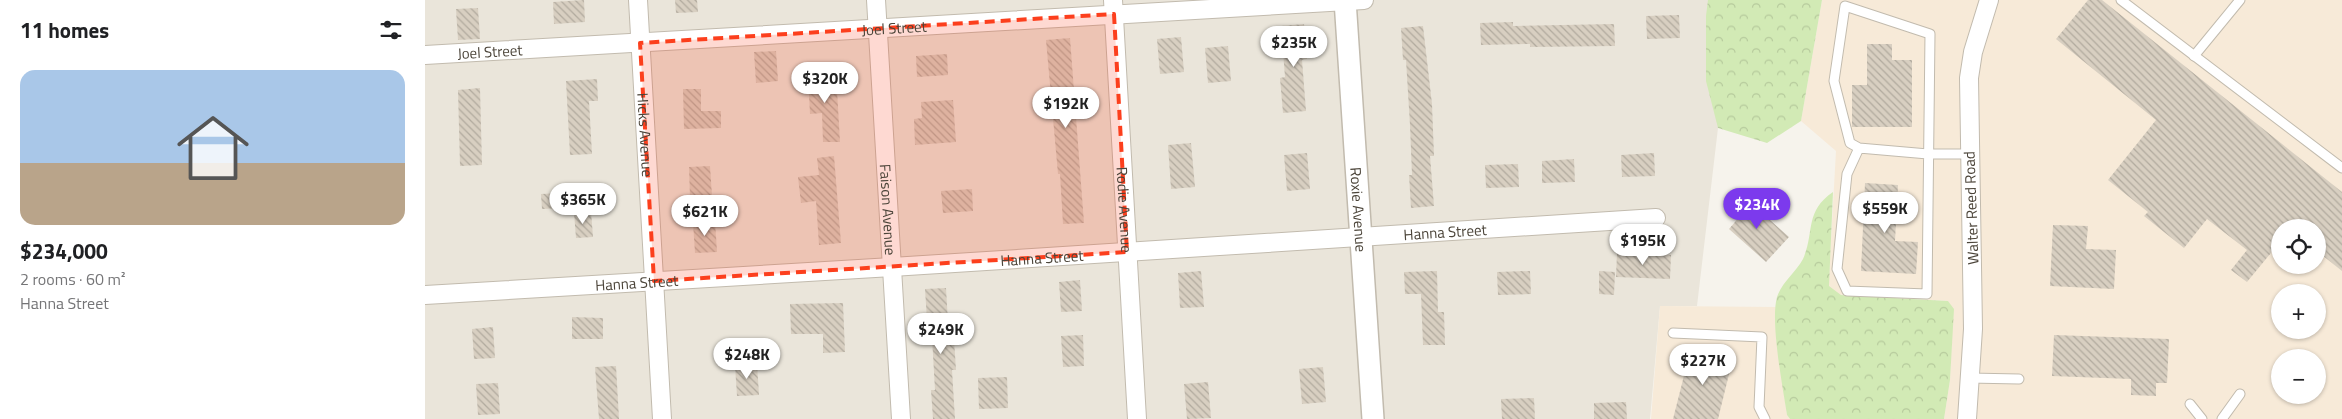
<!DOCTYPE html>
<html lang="en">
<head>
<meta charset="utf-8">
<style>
  :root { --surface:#fff; --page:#f2f2f2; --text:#202124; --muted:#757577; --accent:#7c3aed }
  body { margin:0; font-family:"Titillium Web",sans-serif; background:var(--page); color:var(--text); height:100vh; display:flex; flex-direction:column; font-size:19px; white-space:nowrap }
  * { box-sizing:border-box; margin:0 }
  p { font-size:16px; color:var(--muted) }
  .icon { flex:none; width:28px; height:28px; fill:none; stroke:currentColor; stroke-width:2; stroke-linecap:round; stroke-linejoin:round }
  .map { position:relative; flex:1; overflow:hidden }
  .drawer { display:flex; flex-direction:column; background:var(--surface); width:425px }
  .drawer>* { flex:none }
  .fabs { position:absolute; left:1846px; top:219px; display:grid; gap:10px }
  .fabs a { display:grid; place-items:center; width:55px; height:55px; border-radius:50%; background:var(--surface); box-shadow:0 1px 4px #0004; font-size:25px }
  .price { position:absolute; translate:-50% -42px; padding:0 11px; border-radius:18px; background:#fff; color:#222; font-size:16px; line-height:32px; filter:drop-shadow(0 1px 2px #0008) }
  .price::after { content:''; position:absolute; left:50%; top:30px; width:15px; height:11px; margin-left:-8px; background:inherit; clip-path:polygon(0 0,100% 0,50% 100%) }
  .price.current { background:var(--accent); color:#fff }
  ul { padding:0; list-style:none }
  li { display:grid; align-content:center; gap:10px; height:265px; padding:0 20px }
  li span { display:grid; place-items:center; height:155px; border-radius:15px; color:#555 }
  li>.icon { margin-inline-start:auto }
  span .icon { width:90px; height:90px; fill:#fffc; stroke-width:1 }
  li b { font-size:21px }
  h2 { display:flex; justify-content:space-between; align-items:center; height:60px; padding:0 20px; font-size:21px }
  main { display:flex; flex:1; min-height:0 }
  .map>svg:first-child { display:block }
</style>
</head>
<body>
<main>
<section class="drawer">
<h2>11 homes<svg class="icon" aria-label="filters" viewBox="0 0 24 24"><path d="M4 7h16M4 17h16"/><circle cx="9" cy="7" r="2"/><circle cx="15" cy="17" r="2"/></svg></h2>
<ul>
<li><span style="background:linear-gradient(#a9c7e8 60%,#b9a48a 0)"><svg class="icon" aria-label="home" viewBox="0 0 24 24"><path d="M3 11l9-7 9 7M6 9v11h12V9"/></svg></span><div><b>$234,000</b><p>2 rooms · 60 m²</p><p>Hanna Street</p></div></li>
</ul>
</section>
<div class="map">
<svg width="1917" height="419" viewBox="0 0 1917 419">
  <defs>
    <pattern id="forest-crowns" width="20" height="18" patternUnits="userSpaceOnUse" patternTransform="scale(1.25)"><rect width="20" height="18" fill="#d2eab5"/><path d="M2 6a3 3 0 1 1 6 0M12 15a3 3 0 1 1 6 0" fill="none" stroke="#b6ca9c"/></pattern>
    <pattern id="building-back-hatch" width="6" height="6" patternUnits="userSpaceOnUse" patternTransform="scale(1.25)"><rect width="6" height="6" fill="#d8cfc1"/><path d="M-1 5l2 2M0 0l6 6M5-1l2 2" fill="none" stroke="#b1aa9e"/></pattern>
  </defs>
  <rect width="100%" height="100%" fill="#f6f3ec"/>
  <path fill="#eae5da" d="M0,0H1302L1293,128L1272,306H1235L1225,419H0Z"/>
  <g fill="#f7ead8" fill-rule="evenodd">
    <path d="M1397,0H1917V419H1519L1525,380L1528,309L1523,301L1403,294L1411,151L1376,121ZM1855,228H1892V265H1855ZM1855,292H1892V330H1855ZM1855,358H1892V395H1855Z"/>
    <path d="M1235,306L1352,307L1351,337L1362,415L1365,419H1226Z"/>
  </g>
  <g fill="url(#forest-crowns)">
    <path d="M1283,0H1397L1376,121L1342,143L1293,128L1281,81V16Z"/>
    <path d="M1408,192L1404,286L1416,295L1523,301L1529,309L1525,380L1519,419H1365L1362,415C1358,388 1345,322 1352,297C1357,282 1371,272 1378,259C1390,232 1379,212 1408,192Z"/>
  </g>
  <g fill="url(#building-back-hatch)">
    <path d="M159,0L160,22L129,24L128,2Z"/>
    <path d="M250,0H272L273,12L251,13Z"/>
    <path d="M1663,0H1677L1917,192V271L1892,251V228H1855V242L1822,282L1806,270L1822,250L1782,219L1759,248L1719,216L1723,212L1683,180L1731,120L1631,39Z"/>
    <path d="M53,8L55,39L33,40L31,9Z"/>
    <path d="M1254,15L1255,38L1222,39L1221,16Z"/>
    <path d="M1088,22V26L1189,24L1190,46L1105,47V44L1056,45L1055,23Z"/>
    <path d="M879,24L882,59L877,60L881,111L858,113L855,78L860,77L856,26Z"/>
    <path d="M998,26L1007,104L1009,156H1005L1009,206L986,208L984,175H987L985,125L981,60H978L976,28Z"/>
    <path d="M756,37L759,72L735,74L732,39Z"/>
    <path d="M645,38L659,223L638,224L635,174H633L621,40Z"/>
    <path d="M1442,44H1467V60H1487V127H1427V85H1442Z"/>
    <path d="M803,46L806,81L783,83L780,48Z"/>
    <path d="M351,51L353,81L331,83L329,52Z"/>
    <path d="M522,54L523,75L492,77L491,56Z"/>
    <path d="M411,73L415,142H398L397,113L385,114L383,75Z"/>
    <path d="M172,79L173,101H164L167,154L145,155L141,81Z"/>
    <path d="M55,88L57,165L35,166L33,90Z"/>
    <path d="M258,89H276V111H296V128L259,129Z"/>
    <path d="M528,100L531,142L490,145L489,119L497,118L496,102Z"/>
    <path d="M766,143L770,187L746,189L743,145Z"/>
    <path d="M882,153L885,189L862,191L859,155Z"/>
    <path d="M1229,153L1230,176L1197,177L1196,155Z"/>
    <path d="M409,156L416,243L394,245L391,201L376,203L373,177L394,175L392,158Z"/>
    <path d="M1149,159L1150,182L1117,183V161Z"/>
    <path d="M1093,164L1094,187L1061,188L1060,165Z"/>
    <path d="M285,166L287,196L265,198L264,167Z"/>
    <path d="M1440,183L1473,185L1470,241L1493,242L1491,274L1436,271Z"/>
    <path d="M547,189L548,211L518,213L516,191Z"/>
    <path d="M155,192L156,207L117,209L116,194Z"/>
    <path d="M1319,197L1364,237L1341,262L1304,229L1315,216L1308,209Z"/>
    <path d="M166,211L168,237L151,238L149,212Z"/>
    <path d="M290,221L292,252L270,253L268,222Z"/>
    <path d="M1628,225L1663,226L1661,249L1691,250L1689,289L1625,286Z"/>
    <path d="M1192,253L1246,255L1245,279L1191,277Z"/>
    <path d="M776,271L779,307L755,308L753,273Z"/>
    <path d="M1012,271L1013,312H1019L1020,345H998L996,294H980L979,272Z"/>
    <path d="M1105,271L1106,294L1073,295L1072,272Z"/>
    <path d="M1174,271L1190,272L1189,295L1174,294Z"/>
    <path d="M655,280L657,311L636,312L634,282Z"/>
    <path d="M521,288L524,339H529L531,370H527L530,419H508L506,390H510L506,319L502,320L500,289Z"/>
    <path d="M418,303L420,352L398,353V334H366L365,304Z"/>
    <path d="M147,317L178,318V339H147Z"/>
    <path d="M68,327L70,358L49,359L47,329Z"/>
    <path d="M658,335L659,366L638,367L636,336Z"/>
    <path d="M1629,335L1744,339L1742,383H1731V396L1706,395V379L1627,376Z"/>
    <path d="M1266,348L1308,358L1293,419H1248Z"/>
    <path d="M332,364L334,395L312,396L310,365Z"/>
    <path d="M191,366L194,419H174L170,367Z"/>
    <path d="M898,367L901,402L877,404L874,369Z"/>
    <path d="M582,377L583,408L554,409L553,378Z"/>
    <path d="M783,382L786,418L762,419L759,384Z"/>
    <path d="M73,383L75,414L53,415L51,384Z"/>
    <path d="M1109,398L1110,419H1077L1076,399Z"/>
    <path d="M1201,402L1202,419H1169V403Z"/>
  </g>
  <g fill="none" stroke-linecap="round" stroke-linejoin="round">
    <g stroke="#c2bbae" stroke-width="11">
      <g id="service">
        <path d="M1696,0L1917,168"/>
        <path d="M1769,56L1815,0"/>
        <path d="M1434,148L1422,174L1412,269L1422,291L1502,294L1505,34L1420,6L1409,81L1425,143L1434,148L1503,154H1544"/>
        <path d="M1248,333L1337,337L1334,407L1340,419"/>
        <path d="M1544,378L1594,379"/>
        <path d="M1765,404L1777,419"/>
        <path d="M1797,419L1815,394"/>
      </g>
    </g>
    <g stroke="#c2bbae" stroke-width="20">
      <g id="minor">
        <path id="s1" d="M213,0L237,419"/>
        <path id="s2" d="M451,0L476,419"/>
        <path id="s3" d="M688,0L712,419"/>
        <path id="s4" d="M0,55L939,0"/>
        <path id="s5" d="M0,295L467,267L1231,218"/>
        <path d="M1542,419L1548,329L1544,78L1548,52L1564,0"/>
      </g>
    </g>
    <g stroke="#c2bbae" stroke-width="24">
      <g id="tertiary">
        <path id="s6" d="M920,0L948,419"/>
      </g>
    </g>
    <use href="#service" stroke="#fff" stroke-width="9"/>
    <use href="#minor" stroke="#fff" stroke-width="18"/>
    <use href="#tertiary" stroke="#fff" stroke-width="21"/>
  </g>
  <path fill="#fc3f1d" fill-opacity="0.2" stroke="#fc3f1d" stroke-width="4" stroke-dasharray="10 6" stroke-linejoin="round" d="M689,14L702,252L229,281L215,43Z"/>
  <g text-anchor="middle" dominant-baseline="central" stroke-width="4" stroke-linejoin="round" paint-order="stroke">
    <g font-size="15" fill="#4b4439" stroke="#fff">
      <text stroke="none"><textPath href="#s4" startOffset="470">Joel Street</textPath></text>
      <text stroke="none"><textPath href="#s4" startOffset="65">Joel Street</textPath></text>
      <text stroke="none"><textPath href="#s1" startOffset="135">Hicks Avenue</textPath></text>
      <text transform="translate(1546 208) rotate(-92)">Walter Reed Road</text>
      <text stroke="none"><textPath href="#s2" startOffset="210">Faison Avenue</textPath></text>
      <text stroke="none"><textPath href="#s3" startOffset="210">Rodie Avenue</textPath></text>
      <text stroke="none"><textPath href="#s6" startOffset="210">Roxie Avenue</textPath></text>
      <text stroke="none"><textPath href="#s5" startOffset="1022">Hanna Street</textPath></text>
      <text stroke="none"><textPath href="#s5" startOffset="618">Hanna Street</textPath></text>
      <text stroke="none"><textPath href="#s5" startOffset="212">Hanna Street</textPath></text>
    </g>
  </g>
</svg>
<div class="fabs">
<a><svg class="icon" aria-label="locate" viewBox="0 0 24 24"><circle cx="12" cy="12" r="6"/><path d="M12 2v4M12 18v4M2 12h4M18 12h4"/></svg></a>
<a>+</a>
<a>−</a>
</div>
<b class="price" style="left:869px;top:68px">$235K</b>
<b class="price" style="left:400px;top:104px">$320K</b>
<b class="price" style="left:641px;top:129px">$192K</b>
<b class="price" style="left:158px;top:225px">$365K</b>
<b class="price current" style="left:1332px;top:230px">$234K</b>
<b class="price" style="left:1460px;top:234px">$559K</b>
<b class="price" style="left:280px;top:237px">$621K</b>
<b class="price" style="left:1218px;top:266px">$195K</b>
<b class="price" style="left:516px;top:355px">$249K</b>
<b class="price" style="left:322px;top:380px">$248K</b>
<b class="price" style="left:1278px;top:386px">$227K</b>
</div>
</main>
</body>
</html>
